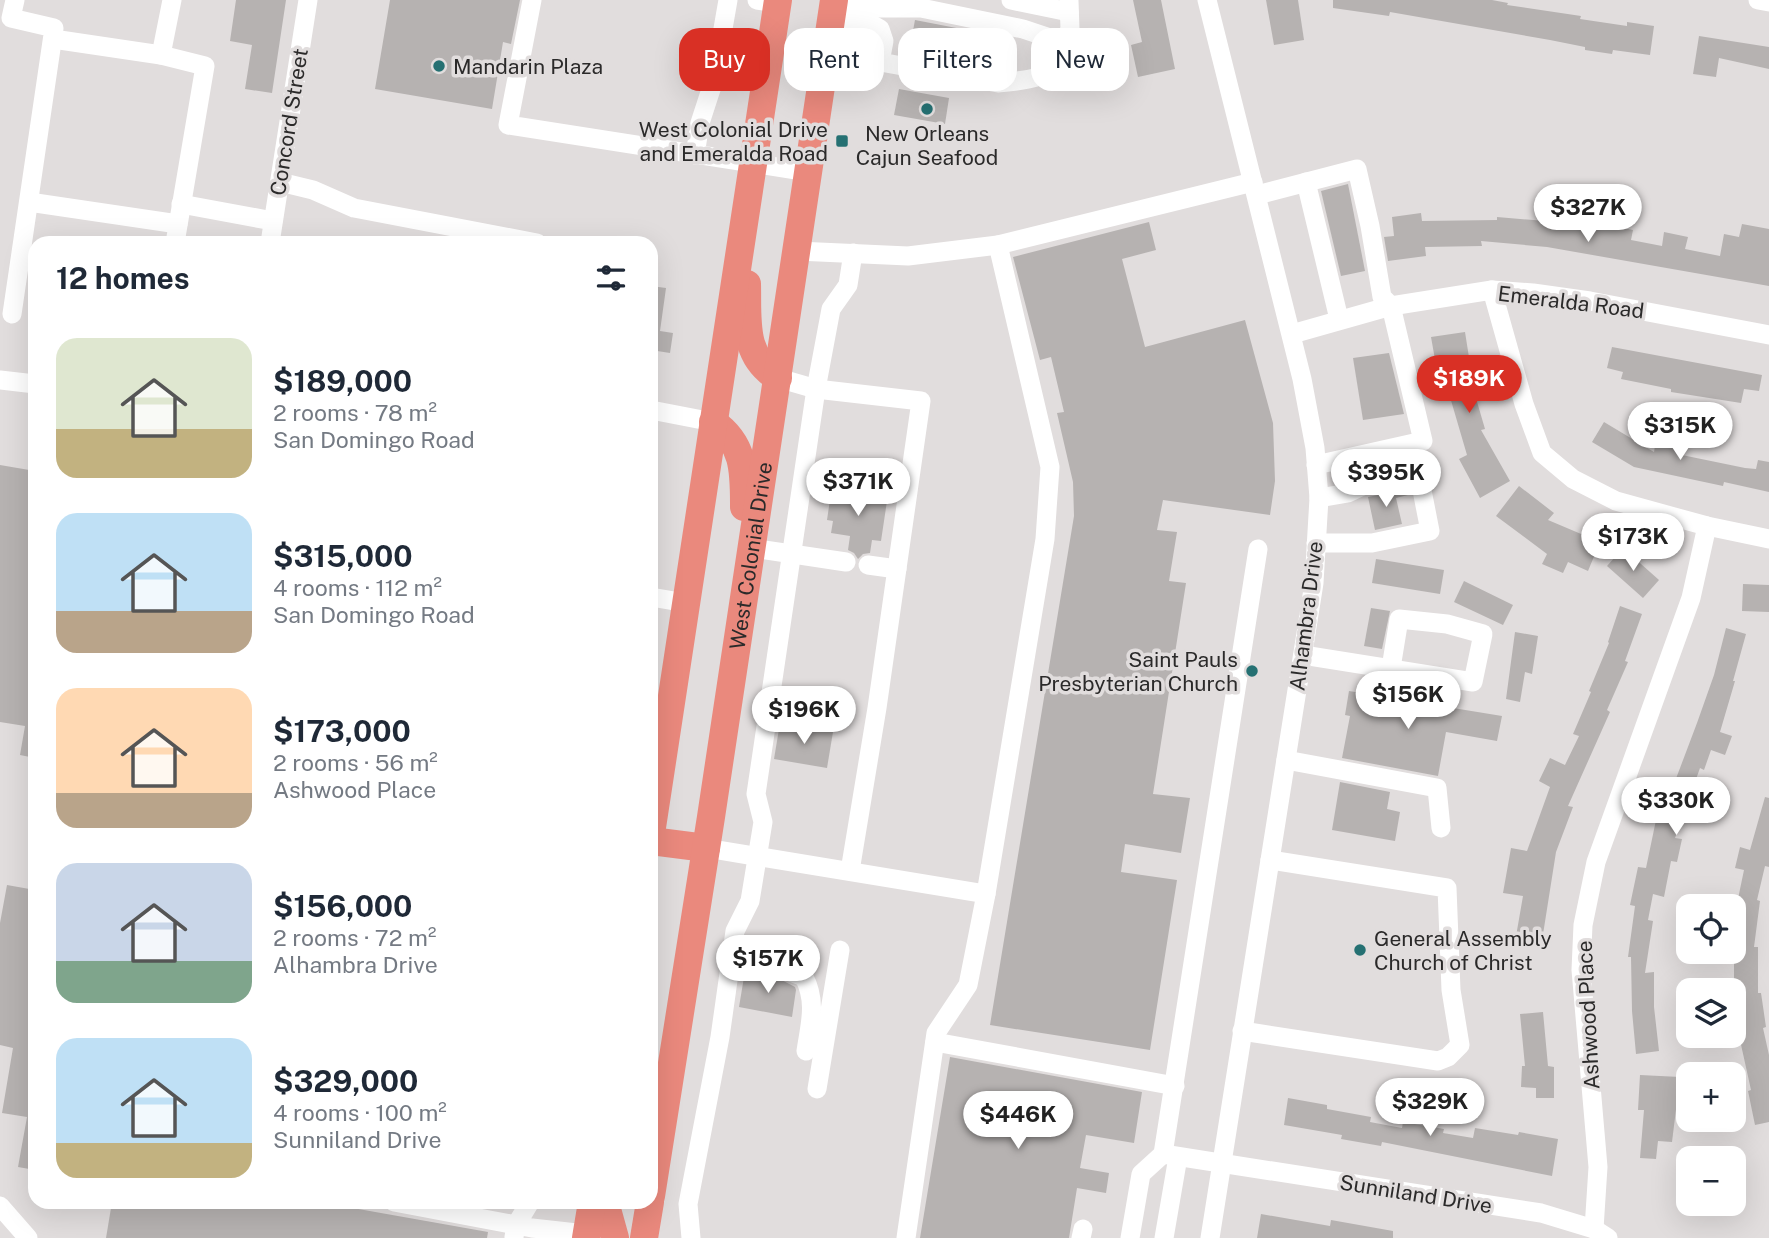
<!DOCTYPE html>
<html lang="en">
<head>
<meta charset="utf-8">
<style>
  :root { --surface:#fff; --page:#f2f2f3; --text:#1f2937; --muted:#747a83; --accent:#d93025 }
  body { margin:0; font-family:"Public Sans",sans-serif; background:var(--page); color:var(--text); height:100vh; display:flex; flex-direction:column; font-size:26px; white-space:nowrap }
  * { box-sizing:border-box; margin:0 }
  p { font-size:23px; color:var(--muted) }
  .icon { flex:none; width:38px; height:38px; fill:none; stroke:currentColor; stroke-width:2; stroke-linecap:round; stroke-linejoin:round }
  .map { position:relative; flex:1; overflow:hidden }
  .panel { position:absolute; left:28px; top:236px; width:630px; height:973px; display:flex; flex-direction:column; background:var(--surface); border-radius:21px; box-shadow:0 7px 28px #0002 }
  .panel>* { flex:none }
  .top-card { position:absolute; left:679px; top:28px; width:665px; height:63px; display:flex; gap:14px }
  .buttons { position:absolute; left:1676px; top:894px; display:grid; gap:14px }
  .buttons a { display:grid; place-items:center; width:70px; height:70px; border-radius:14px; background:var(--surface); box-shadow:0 7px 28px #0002; font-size:35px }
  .price { position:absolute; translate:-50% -60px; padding:0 16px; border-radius:24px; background:#fff; color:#222; font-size:23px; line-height:46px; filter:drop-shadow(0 2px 4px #0008) }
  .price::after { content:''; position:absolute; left:50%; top:42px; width:21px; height:16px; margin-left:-10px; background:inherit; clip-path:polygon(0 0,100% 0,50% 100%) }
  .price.on { background:var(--accent); color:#fff }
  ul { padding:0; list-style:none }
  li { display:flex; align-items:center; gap:21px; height:175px; padding:0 28px }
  li span { display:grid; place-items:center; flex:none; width:196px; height:140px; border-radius:21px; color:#555 }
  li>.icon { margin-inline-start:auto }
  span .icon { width:84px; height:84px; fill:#fffc; stroke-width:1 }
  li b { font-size:30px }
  h2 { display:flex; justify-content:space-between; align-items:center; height:84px; padding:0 28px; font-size:30px }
  .tag { padding:0 24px; border-radius:21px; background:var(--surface); box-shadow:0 7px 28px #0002; font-size:24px; line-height:63px }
  .tag.on { background:var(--accent); color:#fff }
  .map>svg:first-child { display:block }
</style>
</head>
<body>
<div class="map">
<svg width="1769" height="1238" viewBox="0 0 1769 1238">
  <rect width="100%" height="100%" fill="#e1dddd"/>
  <g fill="#b6b2b1">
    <path d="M236,0H286L272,93L245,89L252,45L230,41Z"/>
    <path d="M390,0H520L511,44L503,42L492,109L375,89Z"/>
    <path d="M1133,0H1161L1175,69L1138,77L1131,45L1142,42Z"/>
    <path d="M1266,0H1298L1304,40L1274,45Z"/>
    <path d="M1333,0H1492L1508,3L1507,5L1581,16L1580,19L1627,26V22L1654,26L1650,55L1613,50L1612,54L1585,50V47L1550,40L1390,12L1389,16L1333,8Z"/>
    <path d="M915,20L972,31L968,52L911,41Z"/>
    <path d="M1699,36L1769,47V69L1719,58L1716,77L1693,74Z"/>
    <path d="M899,89L949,98L945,124L894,115Z"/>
    <path d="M1348,184L1365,271L1341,276L1321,191Z"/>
    <path d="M1421,213L1422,221L1497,220V217L1558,222L1560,215L1633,230L1631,240L1662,246L1664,232L1688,237L1685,249L1720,256L1724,234L1739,237L1742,224L1769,229V286L1547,247L1481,241L1482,246L1425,247L1426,256L1388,261L1384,237L1394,236L1392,217Z"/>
    <path d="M1149,222L1156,250L1122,259L1145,347L1245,320L1273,423L1275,481L1270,515L1163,500L1157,530L1177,532L1169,581L1186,583L1153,794L1190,798L1181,853L1125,844L1121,872L1177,880L1150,1050L990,1025L1074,516L1073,482L1057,413L1064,412L1051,357L1040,360L1013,257Z"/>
    <path d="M651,286L666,288L660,331L673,333L670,353L651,350Z"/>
    <path d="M1465,332L1471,370L1468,371L1485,429L1481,430L1510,481L1480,498L1459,459L1467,455L1450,397L1451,396L1446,364L1436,365L1431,337Z"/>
    <path d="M1612,347L1762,375L1759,391L1744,389L1741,403L1671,392V389L1621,379L1623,372L1607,368Z"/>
    <path d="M1389,353L1404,414L1363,420L1353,358Z"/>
    <path d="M1604,422L1654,452L1656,440L1679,445L1677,454L1745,468L1756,469L1758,460L1769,462V492L1724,482L1723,486L1634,467L1592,442Z"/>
    <path d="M0,465L35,471V758L20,755L25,726L0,722Z"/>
    <path d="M853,486L879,490L877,500L887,501L881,541L872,540L870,553L863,554L858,559L854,553L848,550L850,536L831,533L833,521L827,520L831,493L851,497Z"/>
    <path d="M1519,486L1554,513L1548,520L1600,542L1588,571L1568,562L1563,573L1542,564L1547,554L1496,516Z"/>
    <path d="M1407,489L1408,495L1396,498L1402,524L1375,530L1368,497Z"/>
    <path d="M1623,548L1659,580L1643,598L1607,566Z"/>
    <path d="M1376,559L1444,570L1440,594L1372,583Z"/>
    <path d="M1464,581L1513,605L1503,625L1454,602Z"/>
    <path d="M1743,584L1769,585V612L1742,611Z"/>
    <path d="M1620,606L1642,614L1625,661L1628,662L1607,710L1610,712L1568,806L1573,807L1556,852L1541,947L1515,942L1523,896L1503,893L1511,848L1527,851L1550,787L1539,781L1550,758L1565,765L1579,736L1573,734L1591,692L1589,691L1609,643L1608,642Z"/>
    <path d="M1371,608L1390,611L1382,649L1364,646Z"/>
    <path d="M1726,628L1746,634L1733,681H1735L1720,732L1732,736L1725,755L1711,750L1704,770L1700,768L1675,838L1682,839L1677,862L1671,861L1664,897L1653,894L1648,920L1653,921L1645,973L1654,972V1007L1659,1051L1636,1054L1632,1011L1631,957H1628L1635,906L1630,905L1638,867L1646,868L1656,820L1660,821L1697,723L1714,675Z"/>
    <path d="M1515,632L1538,636L1532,674L1525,672L1520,702L1506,699Z"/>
    <path d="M1349,691L1502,716L1497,741L1446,732L1438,776L1342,758L1350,716L1345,715Z"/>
    <path d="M780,723L833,732L827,768L774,759Z"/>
    <path d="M1340,782L1390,792L1387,809L1400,812L1395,841L1332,830Z"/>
    <path d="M1765,797L1769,798V867L1765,866L1757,900L1760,901L1754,947H1758V993H1761L1766,1027L1763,1028L1769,1055V1122L1755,1125L1748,1091L1751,1090L1738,1031H1734V918L1744,870L1735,868L1740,847L1750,850Z"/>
    <path d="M7,885L35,890V1170L18,1167L27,1117L2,1113L13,1048L0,1045V923Z"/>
    <path d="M772,961L780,962L776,967L778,978L795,987L796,990L792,1017L739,1007L744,977L767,978L774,970Z"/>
    <path d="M1543,1012L1548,1066L1554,1067V1098H1536V1088L1521,1087L1522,1066H1525L1520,1014Z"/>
    <path d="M950,1057L1142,1092L1134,1143L1086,1135L1080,1168L1109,1173L1106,1193L1077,1188L1069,1238H920Z"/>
    <path d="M1640,1075L1680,1077L1672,1142L1658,1141L1656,1159L1640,1158L1644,1110H1638Z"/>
    <path d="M1288,1098L1327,1105V1109L1371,1117L1370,1122L1402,1128L1403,1122L1444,1129L1443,1133L1473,1138L1475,1128L1518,1135L1519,1132L1558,1139L1552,1176L1382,1142L1381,1146L1341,1139L1342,1135L1284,1125Z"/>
    <path d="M112,1202H319L488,1232L487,1238H106Z"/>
    <path d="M1261,1214L1330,1226L1331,1220L1393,1231V1238H1257Z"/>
  </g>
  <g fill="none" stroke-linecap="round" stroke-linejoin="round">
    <g stroke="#fff" stroke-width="19">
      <path d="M172,0L161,55L205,66L175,243"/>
      <path d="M532,0L508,125L809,172"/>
      <path d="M757,0L777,3"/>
      <path d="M1011,0L1069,12"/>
      <path d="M1207,0L1302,379L1315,448L1319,498L1314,583L1210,1238"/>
      <path d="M1758,0L1769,2"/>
      <path d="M834,3L877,8H921L1023,29L1050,38L1060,50C1059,58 1059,65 1052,70C1042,79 1011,82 998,83L880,62"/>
      <path d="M53,39L161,55"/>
      <path d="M1060,50L1070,29L1069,1"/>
      <path d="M825,62H880L884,41L880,29L873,25L831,19"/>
      <path d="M695,155L700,123L714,80L728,0"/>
      <path d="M280,182L313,190L354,208L537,243"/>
      <path d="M1306,182L1339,319"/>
      <path d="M1257,195L1357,169L1370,226L1382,297L1391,306L1423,441L1316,465"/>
      <path d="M29,202L178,224"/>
      <path d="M181,204L273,221"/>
      <path d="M270,243L308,0"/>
      <path d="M797,251L908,256L998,245"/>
      <path d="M1492,290L1524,404L1542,453L1573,479L1616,501L1707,526L1769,539"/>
      <path d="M12,314L54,28L11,18L15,0"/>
      <path d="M1292,334L1391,306L1492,290L1533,293L1590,301L1769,335"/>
      <path d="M778,378L816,389L921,401L877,708L850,871"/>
      <path d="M0,380L35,384"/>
      <path d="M651,410L713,422"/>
      <path d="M1316,543H1372L1430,531L1419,475L1369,483L1348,493L1319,498"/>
      <path d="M752,548L846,562"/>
      <path d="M1258,549L1163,1154L1541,1213L1594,1229L1608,1238"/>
      <path d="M868,565L897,569"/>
      <path d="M651,597L686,603"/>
      <path d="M1303,655L1473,682L1483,634L1447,624L1399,619L1391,668"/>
      <path d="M1286,760L1437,788L1441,828"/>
      <path d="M706,848L986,894"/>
      <path d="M731,962L762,967"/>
      <path d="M788,971L804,977C817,1002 810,1024 806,1051"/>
      <path d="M1242,1031L1438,1061L1448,1057L1460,1045L1451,990L1447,888L1270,860"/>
      <path d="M935,1042L1175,1086"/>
      <path d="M817,1089L840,950"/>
      <path d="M394,1202L532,1228L586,1234"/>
      <path d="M0,1206L28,1238"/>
      <path d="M1594,1229L1598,1167L1581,970L1583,925L1596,862L1691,598L1707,526"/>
      <path d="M514,1237L516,1225L530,1202"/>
      <path d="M691,1238L688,1204L720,1037L735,931L750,901L763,822L756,794L816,389L831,309L848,285L853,253"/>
      <path d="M906,1238L936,1033L968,985L986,894L1045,539L1050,467L998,245L1253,182"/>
      <path d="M1081,1238L1083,1229"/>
      <path d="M1130,1238L1141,1174L1163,1154"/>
      <path d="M1164,1238L1178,1157"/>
    </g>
    <g stroke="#ea897d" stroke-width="28">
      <path d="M747,284C748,321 742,356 778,378"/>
      <path d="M713,422C745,444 744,472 744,507"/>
      <path d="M651,834L778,0"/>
      <path d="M651,841L706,848"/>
      <path id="s1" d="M651,1196L711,817L834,0"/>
      <path d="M605,1202L615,1238"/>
      <path d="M586,1238L592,1202"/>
      <path d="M644,1238L650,1202"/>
    </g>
  </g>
  <g fill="#257072" stroke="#e1dddd" stroke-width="2.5">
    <circle cx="439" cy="66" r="7"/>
    <circle cx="927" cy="109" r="7"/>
    <rect x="835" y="134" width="14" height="14" rx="3.5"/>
    <circle cx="1252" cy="671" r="7"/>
    <circle cx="1360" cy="950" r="7"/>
  </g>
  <g text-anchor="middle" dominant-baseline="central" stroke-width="7" stroke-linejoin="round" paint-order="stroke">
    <g font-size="21" fill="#2b2a2a" stroke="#e1dddd" text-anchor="start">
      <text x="453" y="66">Mandarin Plaza</text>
      <text x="828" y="129" text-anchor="end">West Colonial Drive<tspan x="828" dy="24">and Emeralda Road</tspan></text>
      <text x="927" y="133" text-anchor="middle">New Orleans<tspan x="927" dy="24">Cajun Seafood</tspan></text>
      <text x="1238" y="659" text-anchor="end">Saint Pauls<tspan x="1238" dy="24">Presbyterian Church</tspan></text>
      <text x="1374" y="938">General Assembly<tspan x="1374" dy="24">Church of Christ</tspan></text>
    </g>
    <g font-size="21" fill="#2b2a2a" stroke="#e1dddd">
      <text transform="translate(289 122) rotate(-81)">Concord Street</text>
      <text transform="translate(1571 302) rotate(7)">Emeralda Road</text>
      <text stroke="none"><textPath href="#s1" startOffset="648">West Colonial Drive</textPath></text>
      <text transform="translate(1306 616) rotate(-83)">Alhambra Drive</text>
      <text transform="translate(1588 1015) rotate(-93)">Ashwood Place</text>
      <text transform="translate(1416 1194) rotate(9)">Sunniland Drive</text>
    </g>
  </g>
</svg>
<div class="buttons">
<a><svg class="icon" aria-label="locate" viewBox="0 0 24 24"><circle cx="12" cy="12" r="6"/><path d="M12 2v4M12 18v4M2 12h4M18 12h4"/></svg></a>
<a><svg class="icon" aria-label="layers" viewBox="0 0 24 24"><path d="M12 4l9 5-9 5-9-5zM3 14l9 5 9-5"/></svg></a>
<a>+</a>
<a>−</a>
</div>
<b class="price" style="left:1588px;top:244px">$327K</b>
<b class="price on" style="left:1469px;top:415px">$189K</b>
<b class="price" style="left:1680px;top:462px">$315K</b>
<b class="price" style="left:1386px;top:509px">$395K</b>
<b class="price" style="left:858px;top:518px">$371K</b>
<b class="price" style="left:1633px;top:573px">$173K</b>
<b class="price" style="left:1408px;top:731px">$156K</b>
<b class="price" style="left:804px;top:746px">$196K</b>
<b class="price" style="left:1676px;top:837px">$330K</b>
<b class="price" style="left:768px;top:995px">$157K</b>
<b class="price" style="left:1430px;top:1138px">$329K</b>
<b class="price" style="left:1018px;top:1151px">$446K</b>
<div class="top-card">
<a class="tag on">Buy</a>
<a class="tag">Rent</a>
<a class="tag">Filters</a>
<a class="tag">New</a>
</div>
<section class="panel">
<h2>12 homes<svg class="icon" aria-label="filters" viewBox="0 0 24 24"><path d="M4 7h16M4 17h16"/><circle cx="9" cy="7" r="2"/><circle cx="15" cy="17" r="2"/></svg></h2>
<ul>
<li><span style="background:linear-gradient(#dfe7d0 65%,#c2b280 0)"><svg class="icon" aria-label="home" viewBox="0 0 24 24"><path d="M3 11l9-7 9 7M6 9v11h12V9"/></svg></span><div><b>$189,000</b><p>2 rooms · 78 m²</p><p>San Domingo Road</p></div></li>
<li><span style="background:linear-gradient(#bfe0f5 70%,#b9a48a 0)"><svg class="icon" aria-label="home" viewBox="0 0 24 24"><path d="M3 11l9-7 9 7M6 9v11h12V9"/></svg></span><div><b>$315,000</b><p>4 rooms · 112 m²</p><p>San Domingo Road</p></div></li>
<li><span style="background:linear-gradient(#ffd9b3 75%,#b9a48a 0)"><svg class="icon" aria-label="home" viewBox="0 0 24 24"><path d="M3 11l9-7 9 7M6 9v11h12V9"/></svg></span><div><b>$173,000</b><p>2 rooms · 56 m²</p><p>Ashwood Place</p></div></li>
<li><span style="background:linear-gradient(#c9d6e8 70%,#7fa58c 0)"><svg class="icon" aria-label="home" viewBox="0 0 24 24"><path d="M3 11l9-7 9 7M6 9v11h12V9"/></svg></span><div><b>$156,000</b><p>2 rooms · 72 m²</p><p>Alhambra Drive</p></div></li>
<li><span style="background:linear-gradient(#bfe0f5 75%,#c2b280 0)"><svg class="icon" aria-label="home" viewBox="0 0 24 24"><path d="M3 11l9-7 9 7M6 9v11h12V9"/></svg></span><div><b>$329,000</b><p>4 rooms · 100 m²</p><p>Sunniland Drive</p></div></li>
</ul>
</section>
</div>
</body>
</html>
